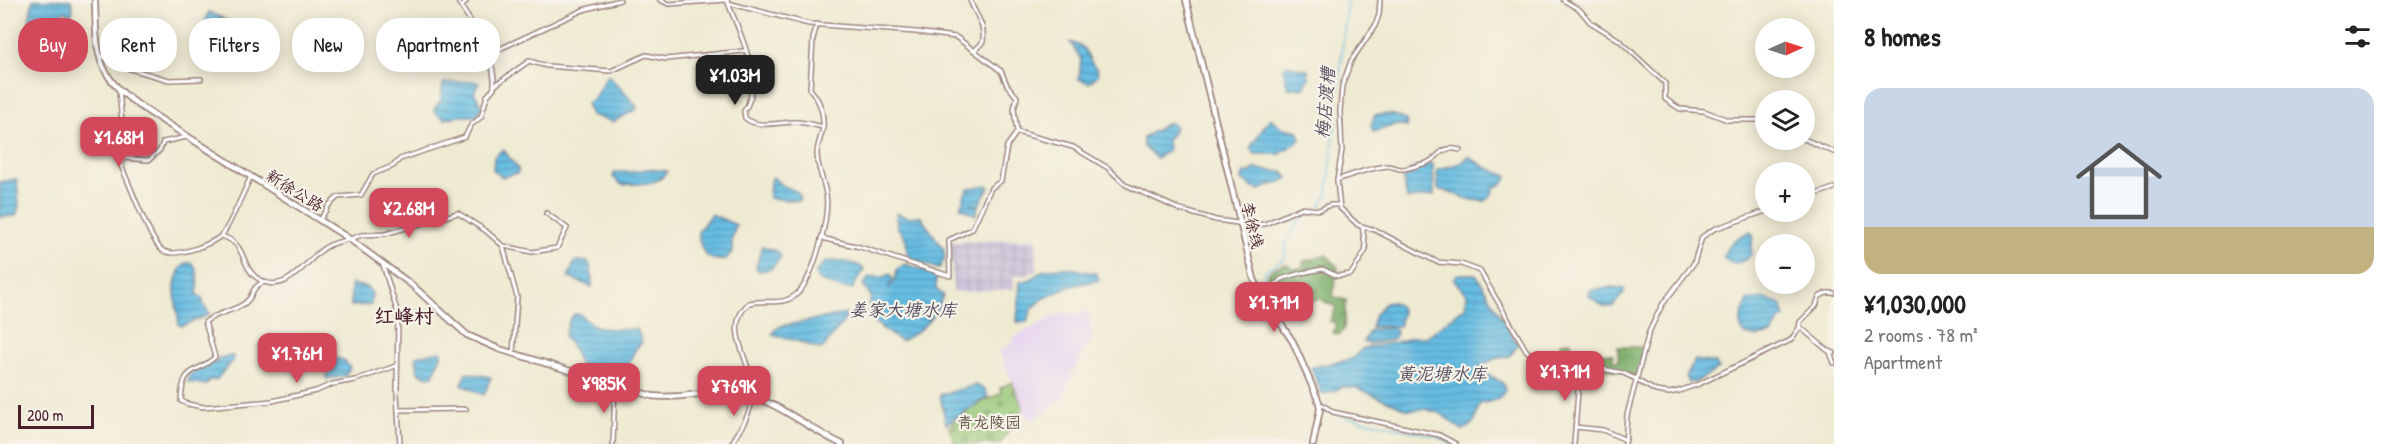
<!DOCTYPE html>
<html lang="en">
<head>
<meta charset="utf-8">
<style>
  :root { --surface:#fff; --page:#f6f6f6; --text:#222; --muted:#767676; --accent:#d1495b }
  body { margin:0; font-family:"Patrick Hand","LXGW WenKai TC",sans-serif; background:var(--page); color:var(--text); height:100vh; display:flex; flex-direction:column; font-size:22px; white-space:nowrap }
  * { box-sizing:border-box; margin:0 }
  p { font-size:20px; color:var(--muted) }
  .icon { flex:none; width:33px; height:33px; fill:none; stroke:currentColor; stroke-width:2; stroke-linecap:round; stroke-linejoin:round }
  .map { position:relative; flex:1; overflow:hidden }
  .details { display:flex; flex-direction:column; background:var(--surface); width:570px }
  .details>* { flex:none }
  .banner { position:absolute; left:18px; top:18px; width:570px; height:54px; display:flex; gap:12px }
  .needle { width:39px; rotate:87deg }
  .tools { position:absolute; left:1755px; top:18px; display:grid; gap:12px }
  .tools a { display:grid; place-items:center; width:60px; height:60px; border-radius:50%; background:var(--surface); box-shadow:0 3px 15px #0003; font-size:30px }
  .scale { position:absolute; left:18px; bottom:15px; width:76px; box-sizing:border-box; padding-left:6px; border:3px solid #4a1f2b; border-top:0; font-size:16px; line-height:21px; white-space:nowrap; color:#4a1f2b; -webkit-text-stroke:4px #f7f3e8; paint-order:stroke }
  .price { position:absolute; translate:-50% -51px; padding:0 14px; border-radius:12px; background:var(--accent); color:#fff; font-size:20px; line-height:39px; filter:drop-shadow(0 2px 3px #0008) }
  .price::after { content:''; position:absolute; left:50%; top:36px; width:18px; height:14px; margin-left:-9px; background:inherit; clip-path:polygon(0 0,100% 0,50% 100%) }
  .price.current { background:#222; color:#fff }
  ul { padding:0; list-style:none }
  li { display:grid; align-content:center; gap:12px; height:318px; padding:0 30px }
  li span { display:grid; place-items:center; height:186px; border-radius:18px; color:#555 }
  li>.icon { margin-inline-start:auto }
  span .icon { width:108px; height:108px; fill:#fffc; stroke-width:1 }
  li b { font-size:26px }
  h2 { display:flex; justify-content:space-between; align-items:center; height:72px; padding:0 30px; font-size:26px }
  .chip { padding:0 21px; border-radius:24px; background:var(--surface); box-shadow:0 3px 15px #0003; font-size:21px; line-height:54px }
  .chip.current { background:var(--accent); color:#fff }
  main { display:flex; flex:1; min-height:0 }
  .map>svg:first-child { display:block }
</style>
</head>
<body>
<main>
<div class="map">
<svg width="1834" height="444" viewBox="0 0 1834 444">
  <defs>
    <pattern id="industrial-grid" width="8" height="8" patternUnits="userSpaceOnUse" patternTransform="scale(1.5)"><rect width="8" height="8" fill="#c8bfd8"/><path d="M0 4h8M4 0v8" fill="none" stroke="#ada4ba"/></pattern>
    <pattern id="forest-crowns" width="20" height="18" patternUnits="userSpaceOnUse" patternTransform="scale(1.5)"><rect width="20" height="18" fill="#7aad68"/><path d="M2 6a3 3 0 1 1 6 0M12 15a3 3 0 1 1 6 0" fill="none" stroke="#668c56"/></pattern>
    <pattern id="cemetery-stones" width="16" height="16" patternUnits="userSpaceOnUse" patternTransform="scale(1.5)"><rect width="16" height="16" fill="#98c978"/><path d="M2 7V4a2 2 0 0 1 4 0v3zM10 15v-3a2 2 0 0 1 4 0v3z" fill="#84ac68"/></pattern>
    <pattern id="water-rules" width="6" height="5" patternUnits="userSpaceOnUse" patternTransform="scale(1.5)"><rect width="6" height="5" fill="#66bde3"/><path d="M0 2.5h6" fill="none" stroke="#5699b8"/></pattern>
  </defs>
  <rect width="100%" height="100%" fill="#f7f3e8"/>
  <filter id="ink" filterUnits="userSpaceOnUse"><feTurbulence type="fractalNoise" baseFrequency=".0167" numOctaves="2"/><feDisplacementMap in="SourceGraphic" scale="12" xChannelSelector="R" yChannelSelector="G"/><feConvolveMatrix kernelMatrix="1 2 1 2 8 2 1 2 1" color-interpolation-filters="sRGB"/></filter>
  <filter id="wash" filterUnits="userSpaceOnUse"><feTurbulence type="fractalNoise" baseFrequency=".008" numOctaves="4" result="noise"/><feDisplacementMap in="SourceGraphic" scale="24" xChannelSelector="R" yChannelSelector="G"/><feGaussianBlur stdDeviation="1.35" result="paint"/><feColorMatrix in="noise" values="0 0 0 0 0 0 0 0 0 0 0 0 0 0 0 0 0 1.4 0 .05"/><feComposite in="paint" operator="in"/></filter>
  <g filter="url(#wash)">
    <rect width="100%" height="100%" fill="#efead2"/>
    <path fill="#e6d2f0" d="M1089,312L1092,338L1074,369L1062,399L1032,420L1024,414L1025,412L999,351L1014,342L1013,338L1061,313Z"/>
    <path fill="url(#industrial-grid)" d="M1036,239L1037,272H1030V275L1013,276L1014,289L953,292L951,242Z"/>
    <g fill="url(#forest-crowns)" stroke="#62664a" stroke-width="1.5">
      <path d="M1327,255L1338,268L1333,297L1346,300L1344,329L1339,335L1333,333L1337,324L1330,321L1336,307L1317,298L1315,301L1291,291L1289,296L1274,290L1279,284L1272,279L1265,286C1267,271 1271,267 1287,264L1294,269L1303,267V261Z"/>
      <path d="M1571,341L1572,350H1584L1585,359H1594L1595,353L1613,354V361H1618V347H1644L1635,377L1624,372L1593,368L1571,361L1572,354L1565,353V349H1560V343Z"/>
    </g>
    <path fill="url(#cemetery-stones)" stroke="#717452" stroke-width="1.5" d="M1012,382L1023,408L1000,444H956L948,427L973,406L1002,393L1000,388Z"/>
    <g fill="url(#water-rules)" stroke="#586e87" stroke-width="1.5">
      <path d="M33,0H71L73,12L70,15L65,11L43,26H34L29,20Z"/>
      <path d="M209,12L229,21L230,33L215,37C202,32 203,22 209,12Z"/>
      <path d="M1070,42L1083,47L1093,65L1097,69L1098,75L1089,83L1079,79L1081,59Z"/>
      <path d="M1287,65L1308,70L1309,78L1304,88H1288L1283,69Z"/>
      <path d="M609,76L636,105L637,109L613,122L591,115L586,104L595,97L606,77Z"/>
      <path d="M473,81L479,83L474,92L482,106L477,116H459L445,119L435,112L434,109L441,100L443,83Z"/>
      <path d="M1391,114L1406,120L1407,127L1396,125L1373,132L1371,125L1375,115Z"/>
      <path d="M1270,118L1283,128L1299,131L1300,140L1280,154H1255L1250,148Z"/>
      <path d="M1169,122L1175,126L1173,133L1167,140L1168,151L1156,158L1143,146V138Z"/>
      <path d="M138,130L145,133L148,143L147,156L129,154L122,151V134Z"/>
      <path d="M503,149L518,169V173L502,177L493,170L494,157Z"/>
      <path d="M1468,156L1485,167L1507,176L1506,180L1500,185L1494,187L1492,194L1486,201L1472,200L1438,189L1437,170L1463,162Z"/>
      <path d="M1433,164L1434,195L1407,199L1403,179L1408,176V171L1419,166Z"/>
      <path d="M647,169L667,171C657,188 638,182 622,185L613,177L615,172H632Z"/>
      <path d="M1254,169L1283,172L1288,178C1279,185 1269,184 1261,190L1253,188L1241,179L1244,173H1250Z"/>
      <path d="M773,177L782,185L798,192L800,196L799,201L769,198L770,181Z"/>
      <path d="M17,179L19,206L16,216L0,217V182Z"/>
      <path d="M988,185L989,187L978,206L969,203L978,207L976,215L960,207L962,202L965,201L963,198L969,188Z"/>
      <path d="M896,213L907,217L920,216L943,248L945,258L939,269L908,258L906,239L897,227Z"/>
      <path d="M711,214L736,225L732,239V252L725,260C705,262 700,250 698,232Z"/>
      <path d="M1750,232L1753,235L1751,255C1742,264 1730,267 1723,256C1728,245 1738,236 1750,232Z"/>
      <path d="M762,246L778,252L781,257L771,269L759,271L756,268Z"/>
      <path d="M575,261L588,262L591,268L592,287L568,277Z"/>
      <path d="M826,261C838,261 855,261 864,269L852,289C841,289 825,285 817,278L816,272Z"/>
      <path d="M186,263H192C199,270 199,285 197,294L203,299V304L210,314L182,326L179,325C177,303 168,278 186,263Z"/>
      <path d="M905,264L936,274V289L943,295C936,316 921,332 901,341C893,337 868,320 868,311C868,306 871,301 871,296L863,286L869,277H884L890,274L893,279L888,288L895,281L897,269Z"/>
      <path d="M1062,268C1076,267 1084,273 1096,273L1099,280L1068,287L1043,299L1032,309L1027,322H1017L1020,282L1031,279L1043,270Z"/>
      <path d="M1458,274H1476L1518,345L1510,356L1494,359L1482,365L1484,372L1503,383L1505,390L1499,399L1480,404C1474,417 1478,424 1462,430L1440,413L1424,409L1409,410L1357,388L1342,387L1332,392L1322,394L1311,368L1313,367L1352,359L1363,348L1402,341L1412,337H1426L1465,307L1467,295L1453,279Z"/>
      <path d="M351,284L366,287L372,293L371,305L351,306Z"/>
      <path d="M1612,287L1624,289V293L1612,307L1603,306L1589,296L1590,290Z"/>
      <path d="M1763,298L1781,304L1785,317L1779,321L1772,334L1757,337L1745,335C1735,322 1743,313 1748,300Z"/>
      <path d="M1385,303L1393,302L1400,307L1402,313L1399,326L1371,327L1375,314Z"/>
      <path d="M574,314H580C596,334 616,328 637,329L642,342L635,350L622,379L580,366L572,346L564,337L569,321Z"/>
      <path d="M845,314L847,317L824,347L820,349L791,339L772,335L775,330L781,326Z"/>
      <path d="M1392,328L1396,331L1394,339L1369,344L1363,342L1370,330Z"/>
      <path d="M440,351L442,353L433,376L427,377L418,372L416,356Z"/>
      <path d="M229,356H233V360L216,380H210L206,385L188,382L189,376C195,370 207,362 215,363L219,358Z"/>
      <path d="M331,357L344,360L350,368L345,376L326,379Z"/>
      <path d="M1695,360L1715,363L1719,369L1694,383L1689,382L1686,377Z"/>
      <path d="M467,373L491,377L484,395L462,385L465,375Z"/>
      <path d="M975,385L985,389L988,397L946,424L940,395Z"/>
    </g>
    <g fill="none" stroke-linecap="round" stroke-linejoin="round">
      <g stroke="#66bde3" stroke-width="1.5">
        <path d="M1320,207L1328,193L1347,0"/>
        <path d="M1263,290C1259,269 1270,267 1285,259L1286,243L1298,221L1314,211"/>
        <path d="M1243,292L1257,293"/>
        <path d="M1322,406L1326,411L1333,413"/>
        <path d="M1343,416L1437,436L1452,444"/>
      </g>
    </g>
  </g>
  <g filter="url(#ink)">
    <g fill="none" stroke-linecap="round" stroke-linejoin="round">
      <g stroke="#9c847e" stroke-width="6">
        <g id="minor">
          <path d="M660,0L669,4L726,0"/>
          <path d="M727,0C738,31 766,80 744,111L745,118C760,130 780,121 798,122C807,123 815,125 823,127"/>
          <path d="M970,0C976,17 985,22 983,42L975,50"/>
          <path d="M1380,0L1379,15L1375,26L1351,61L1342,86L1340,111L1342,150L1337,181L1340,208L1358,225L1375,230L1437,262L1461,264L1480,271L1526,350L1531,355L1623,373L1636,379"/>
          <path d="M1563,0L1580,10L1590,22L1619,40L1665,83V99L1680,109L1704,111L1728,120H1766"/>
          <path d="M728,3L809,24L916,32L956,37L1001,71L1007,85L1017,97L1014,109L1017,132L1007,146L1001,181L991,188L972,229L949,240L950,276L860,247L821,238"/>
          <path d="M462,7L467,0"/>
          <path d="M489,54L583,10L620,0"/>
          <path d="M100,55L120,66L169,80L201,79"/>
          <path d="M494,86L529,61L547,66L611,71L646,55L666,59L744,51"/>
          <path d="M119,90L122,123L117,143L122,158L149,160L160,150L163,142L187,137"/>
          <path d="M1017,132L1073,147L1108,168L1126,185L1181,210L1216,220L1252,225L1265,224L1301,208L1319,210L1330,205H1338"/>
          <path d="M1804,139L1834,152"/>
          <path d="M124,158L121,166C130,183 149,240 162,250C175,259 212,244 222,235C228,229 246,187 251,176"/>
          <path d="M1337,180C1353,174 1370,168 1387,166C1393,166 1395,168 1400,169C1407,170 1417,165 1423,164C1439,161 1438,144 1460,150"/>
          <path d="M1804,198L1834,188"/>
          <path d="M320,220L329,205L338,197L361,195L373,174L393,166L400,159L465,137L471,125L481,117L487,96L494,88C496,53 474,28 457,0"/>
          <path d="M222,236C249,245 239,268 260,280C286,295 305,262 323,249C331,243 340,242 349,239"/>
          <path d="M351,239L361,235L385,234L458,213L486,231L503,246L517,297L513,354"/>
          <path d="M504,246L532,252L557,248L567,228L546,213"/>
          <path d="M383,265L398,314L397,394L400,444"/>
          <path d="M264,282C249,288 255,296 245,303C233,312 217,312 205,322L215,357C194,376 183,364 181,401L188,404L203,407L272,401L316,391L333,384L355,380L396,366"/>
          <path d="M1264,297L1281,279L1301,273L1323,269L1337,276L1351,274L1366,250L1362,226"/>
          <path d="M1800,327L1827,350L1834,353"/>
          <path d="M1830,352L1834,363"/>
          <path d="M1636,380L1656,391L1669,393L1679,391L1699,384L1791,340L1799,328L1800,322L1816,306L1819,297L1826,293H1834"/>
          <path d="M1319,405H1323L1333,412L1439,435L1456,444"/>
          <path d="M398,410L466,409"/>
          <path d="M1575,427L1603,430L1626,440"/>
          <path d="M613,444L615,384"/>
          <path d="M731,444C741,429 753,410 753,392C754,364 720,328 749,303C766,299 782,307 797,294C814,278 830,216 826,194C824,181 817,167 817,154C817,144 822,136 823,127C824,112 819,99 810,89L813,39L817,24"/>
          <path d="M1574,444L1580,364"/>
          <path d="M1625,444L1627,415L1649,332L1662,305L1694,263L1702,237L1714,229L1766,211"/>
        </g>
      </g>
      <g stroke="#9c847e" stroke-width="8">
        <g id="major">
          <path d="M95,0C96,59 97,79 149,112L348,238L412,285L467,335L499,349L652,396C681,400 709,389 737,393C776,399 806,428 842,444"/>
          <path d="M1186,0L1254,279L1262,295L1293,342L1319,402L1320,409L1313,444"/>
        </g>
      </g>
      <use href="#minor" stroke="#fff" stroke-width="3"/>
      <use href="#major" stroke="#fff" stroke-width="4.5"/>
    </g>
  </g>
  <g text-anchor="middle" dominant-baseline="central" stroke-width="4.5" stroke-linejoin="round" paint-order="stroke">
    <g font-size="16" fill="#4a1f2b" stroke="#f7f3e8">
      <text transform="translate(295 190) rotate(32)">新徐公路</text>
      <text transform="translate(1253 225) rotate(76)">李徐线</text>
    </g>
    <g font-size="16" fill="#615242" stroke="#f7f3e8">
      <text x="989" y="422">青龙陵园</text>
    </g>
    <g font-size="18" font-style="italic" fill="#524e62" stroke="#f7f3e8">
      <text transform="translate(1325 103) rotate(-85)">梅店渡槽</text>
      <text x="903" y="309">姜家大塘水库</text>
      <text x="1442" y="373">黄泥塘水库</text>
    </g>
    <g font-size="20" font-weight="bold" fill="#4a1f2b" stroke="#f7f3e8">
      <text x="404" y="315">红峰村</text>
    </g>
  </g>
</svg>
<div class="tools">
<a><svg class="needle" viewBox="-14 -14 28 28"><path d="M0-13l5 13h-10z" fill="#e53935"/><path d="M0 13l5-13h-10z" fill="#767676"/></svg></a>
<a><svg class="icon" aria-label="layers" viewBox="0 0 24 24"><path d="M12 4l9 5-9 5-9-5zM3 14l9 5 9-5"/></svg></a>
<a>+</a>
<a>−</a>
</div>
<div class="scale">200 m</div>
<b class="price current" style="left:735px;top:106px">¥1.03M</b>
<b class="price" style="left:119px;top:168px">¥1.68M</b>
<b class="price" style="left:409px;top:239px">¥2.68M</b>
<b class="price" style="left:1274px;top:333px">¥1.71M</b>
<b class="price" style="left:297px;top:384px">¥1.76M</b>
<b class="price" style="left:1565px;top:402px">¥1.71M</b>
<b class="price" style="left:604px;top:414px">¥985K</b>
<b class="price" style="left:734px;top:417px">¥769K</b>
<div class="banner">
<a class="chip current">Buy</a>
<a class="chip">Rent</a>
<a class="chip">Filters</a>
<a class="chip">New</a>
<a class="chip">Apartment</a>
</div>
</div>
<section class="details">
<h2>8 homes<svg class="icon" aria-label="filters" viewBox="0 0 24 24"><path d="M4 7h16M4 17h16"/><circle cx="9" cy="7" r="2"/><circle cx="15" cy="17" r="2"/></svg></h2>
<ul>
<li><span style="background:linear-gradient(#c9d6e8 75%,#c2b280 0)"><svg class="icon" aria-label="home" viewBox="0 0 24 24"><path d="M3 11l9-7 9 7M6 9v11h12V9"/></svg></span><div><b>¥1,030,000</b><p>2 rooms · 78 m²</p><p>Apartment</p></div></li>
</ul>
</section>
</main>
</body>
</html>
